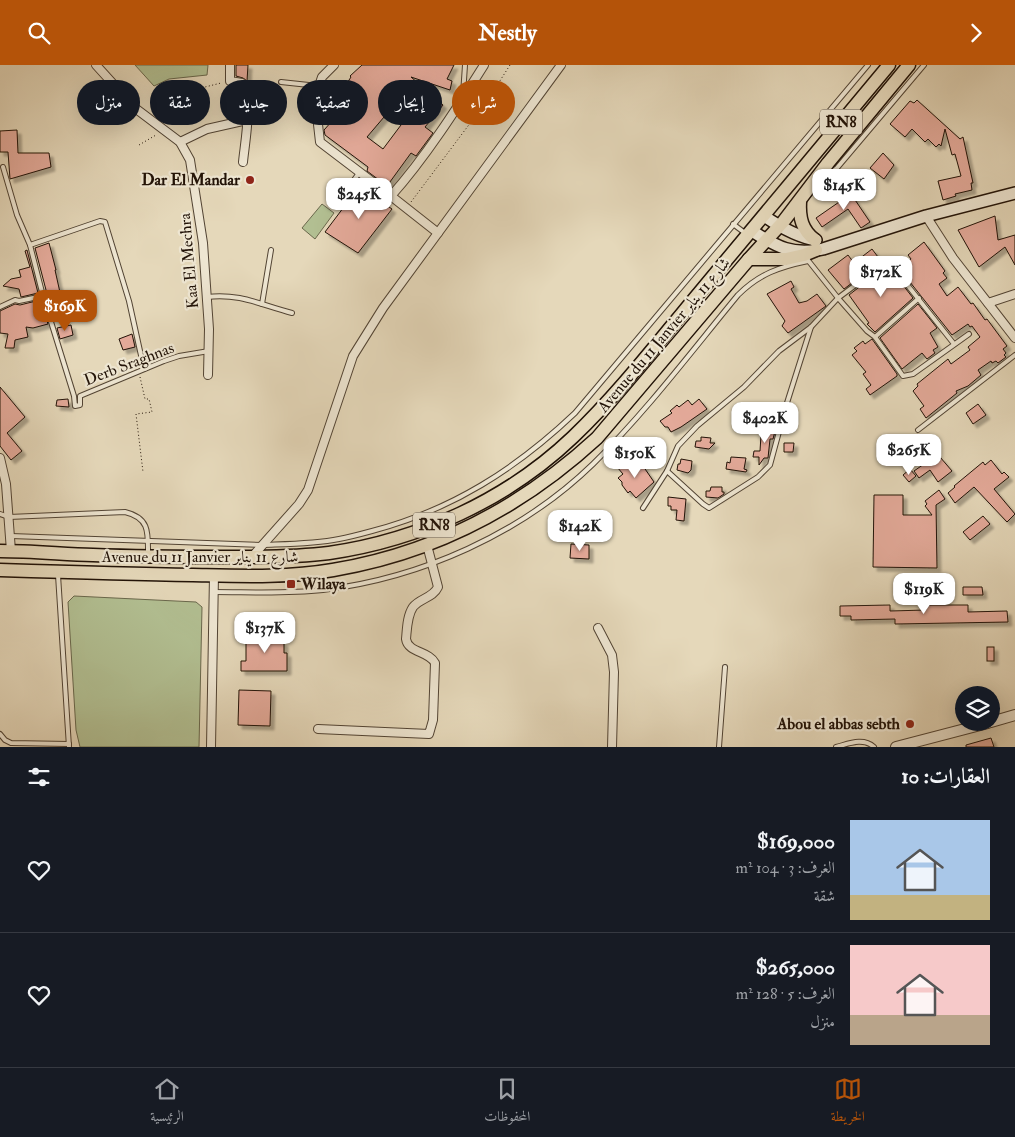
<!DOCTYPE html>
<html lang="ar">
<head>
<meta charset="utf-8">
<style>
  :root { --surface:#171b24; --page:#242831; --text:#f1f3f6; --muted:#9ea1a6; --line:#363941; --accent:#b45309 }
  body { margin:0; font-family:"IM FELL Double Pica",Amiri,serif; background:var(--page); color:var(--text); direction:rtl; height:100vh; display:flex; flex-direction:column; font-size:19px; white-space:nowrap }
  * { box-sizing:border-box; margin:0 }
  p { font-size:16px; color:var(--muted) }
  .icon { flex:none; width:28px; height:28px; fill:none; stroke:currentColor; stroke-width:2; stroke-linecap:round; stroke-linejoin:round }
  .map { position:relative; height:682px; overflow:hidden; direction:ltr }
  .side { display:flex; flex-direction:column; background:var(--surface); flex:1 }
  .side>* { flex:none }
  .guide { position:absolute; left:15px; top:15px; width:500px; height:45px; direction:rtl; display:flex; gap:10px }
  .controls { position:absolute; left:955px; top:621px; display:grid; gap:10px }
  .controls a { display:grid; place-items:center; width:45px; height:45px; border-radius:50%; background:var(--surface); box-shadow:0 5px 20px #0002; font-size:25px }
  .price { position:absolute; translate:-50% -42px; padding:0 11px; border-radius:10px; background:#fff; color:#222; font-size:16px; line-height:32px; filter:drop-shadow(0 1px 2px #0008) }
  .price::after { content:''; position:absolute; left:50%; top:30px; width:15px; height:11px; margin-left:-8px; background:inherit; clip-path:polygon(0 0,100% 0,50% 100%) }
  .price.on { background:var(--accent); color:#fff }
  ul { padding:0; list-style:none }
  li { display:flex; align-items:center; gap:15px; height:125px; padding:0 25px }
  li+li { border-top:1px solid var(--line) }
  li span { display:grid; place-items:center; flex:none; width:140px; height:100px; border-radius:0px; color:#555 }
  li>.icon { margin-inline-start:auto }
  span .icon { width:60px; height:60px; fill:#fffc; stroke-width:1 }
  li b { font-size:21px }
  h2 { display:flex; justify-content:space-between; align-items:center; height:60px; padding:0 25px; font-size:21px }
  .chip { padding:0 18px; border-radius:22px; background:var(--surface); box-shadow:0 5px 20px #0002; font-size:18px; line-height:45px }
  .chip.on { background:var(--accent); color:#fff }
  header { display:flex; justify-content:space-between; align-items:center; height:65px; padding:0 25px; background:var(--accent); color:#fff; font-size:22px; font-weight:800 }
  .tabs { display:flex; justify-content:space-around; align-items:center; height:70px; border-top:1px solid var(--line); background:var(--surface); font-size:14px; color:var(--muted) }
  .tabs a { display:grid; justify-items:center; gap:2px }
  .tabs .on { color:var(--accent) }
  .map>svg:first-child { display:block }
</style>
</head>
<body>
<header><svg class="icon" aria-label="forward" viewBox="0 0 24 24"><path d="M9 5l7 7-7 7"/></svg>Nestly<svg class="icon" aria-label="search" viewBox="0 0 24 24"><circle cx="10" cy="10" r="6"/><path d="M15 15l6 6"/></svg></header>
<div class="map">
<svg width="1015" height="682" viewBox="0 0 1015 682">
  <defs>
    <filter id="shadow"><feDropShadow dx="4" dy="4" stdDeviation="1" flood-color="#0004"/></filter>
  </defs>
  <rect width="100%" height="100%" fill="#e5d8ba"/>
  <filter id="stains"><feTurbulence type="fractalNoise" baseFrequency=".004" numOctaves="4"/><feColorMatrix values="0 0 0 0 .2 0 0 0 0 .09 0 0 0 0 .02 0 0 0 .5 -.17"/></filter>
  <radialGradient id="worn" r=".72"><stop offset=".6" stop-color="#630" stop-opacity="0"/><stop offset="1" stop-color="#630" stop-opacity=".3"/></radialGradient>
  <g fill="#b2bf92" stroke="#6a684c">
    <path d="M135,0H208L207,10L169,14L154,21Z"/>
    <path d="M322,139L334,148L315,174L302,163Z"/>
    <path d="M74,531L196,537L202,542L199,682H80L76,665L68,537Z"/>
  </g>
  <g fill="#e4aa9a" stroke="#211207" fill-rule="evenodd" filter="url(#shadow)">
    <path d="M236,0H248L247,16L243,13L236,11Z"/>
    <path d="M362,0H454L447,14L452,16L450,25L411,12L443,40L425,62L433,68L416,91L411,88L387,121L367,106L368,102L325,70L324,65L341,46L333,40L351,12L350,11ZM390,45L404,56L383,84L367,72Z"/>
    <path d="M917,35L960,74L963,72L973,118H971L972,125L955,129L956,131L943,135L938,116L961,111L955,89L952,90L945,64L941,81L939,79L936,82L928,74L925,77L912,64L905,72L890,59L910,36L914,38Z"/>
    <path d="M17,65L18,88H49L51,102L10,114L8,87H0V66Z"/>
    <path d="M883,88L894,100L884,114L870,103Z"/>
    <path d="M359,122L392,144L358,188L325,167Z"/>
    <path d="M849,126L870,157L861,163L848,144L822,162L816,153L842,135L840,132Z"/>
    <path d="M995,151L998,175L1015,170V200L1005,182L979,202L958,165Z"/>
    <path d="M924,177L945,206L943,208L947,213L939,219L947,231L958,222L971,239L973,238L985,255L987,254L1007,281L1003,284L1006,288L1004,290L1006,292L998,298L996,296L992,298L991,296L978,305L981,310L968,321L956,326L957,328L926,353L920,344L924,341L913,326L918,321L917,319L948,294L951,299L970,285L968,282L980,272L972,261L970,262L968,259L952,270L898,202L911,194L908,190Z"/>
    <path d="M49,178L56,205H55L63,241L51,244L35,183Z"/>
    <path d="M872,184L881,196L844,224L828,205L848,190L854,198Z"/>
    <path d="M27,185L38,228L21,232L19,224L3,221L11,214L21,212L19,205L30,202L25,186Z"/>
    <path d="M885,202L890,208L892,206L913,233L875,267L867,259L869,258L849,230Z"/>
    <path d="M791,216L794,222L791,224L799,238L807,236L817,229L826,241L788,268L782,261L785,256L767,229Z"/>
    <path d="M40,235L48,259L33,263L26,262L28,272L15,275L14,283H5L8,269L0,268V246L15,239L20,240Z"/>
    <path d="M918,239L937,263L930,268L938,282L933,285L935,288L927,294L922,288L902,304L880,273Z"/>
    <path d="M71,260L73,270L60,274L57,263Z"/>
    <path d="M132,269L135,282L123,285L119,274Z"/>
    <path d="M872,274L897,309V311L870,330L866,324L871,320L863,309L866,307L852,290L857,286L854,283L863,276L865,279Z"/>
    <path d="M0,322L25,352L7,368L22,386L11,395L0,381Z"/>
    <path d="M68,334L69,342L56,341L57,335Z"/>
    <path d="M699,334L707,344L681,362L671,367L668,362H665L660,356L672,348L670,346L677,340L679,342L688,335L692,340Z"/>
    <path d="M978,339L986,350L973,359L966,348Z"/>
    <path d="M768,359L776,360L775,366L773,374H770L768,393H764L759,400V392H753L754,386H760L761,370L768,371Z"/>
    <path d="M701,372L711,373L710,378H715L709,384L695,382L696,376H701Z"/>
    <path d="M784,378H794L793,387H784Z"/>
    <path d="M731,392L746,393L744,404L747,405L746,407L726,404L727,397L730,398Z"/>
    <path d="M934,392L936,395L940,392L952,406L938,417L930,405L919,413L914,406Z"/>
    <path d="M681,394L692,396L691,405L688,408L677,405L678,399H680Z"/>
    <path d="M991,395L1002,409L1004,407L1009,412L994,424L1015,449L1007,457L974,422L955,438L948,428L955,422L954,421L983,397L985,400Z"/>
    <path d="M636,396L642,402L643,401L654,417L636,433L630,426L628,428L622,420V417L618,413L623,409L617,402L624,397L628,402Z"/>
    <path d="M910,404L916,411L909,417L903,410Z"/>
    <path d="M711,422H722V427H724V429L718,433L706,432V426H710Z"/>
    <path d="M939,425L945,434L936,440L937,503L873,502L874,430H903V450H932L925,441L927,439L925,436Z"/>
    <path d="M668,432L686,434L684,456L676,455L677,445H671V441H668Z"/>
    <path d="M983,451L990,459L970,475L963,467Z"/>
    <path d="M571,479L589,480V494L570,493Z"/>
    <path d="M963,522H982L983,530H963Z"/>
    <path d="M890,540V546L926,545V540H968V547L1007,546L1008,557L895,559V554L851,555V551H840V541Z"/>
    <path d="M246,569H279V576L284,578V588H287V606H241V596H246Z"/>
    <rect x="987" y="582" width="7" height="14"/>
    <path d="M239,625L271,626L270,661L238,660Z"/>
    <path d="M991,673L994,682H966V680Z"/>
  </g>
  <g fill="none" stroke-linecap="round" stroke-linejoin="round">
    <g stroke="#524434" stroke-width="6">
      <g id="service">
        <path d="M281,17L318,21"/>
        <path d="M463,30L465,0"/>
        <path d="M3,102L17,150L30,180L43,231L74,331L75,341L80,340V331L164,296L179,291L209,286"/>
        <path d="M824,107H832L837,103L924,0"/>
        <path d="M341,133L359,108"/>
        <path d="M733,159L745,168"/>
        <path d="M30,180L100,156L105,157L129,236L144,304"/>
        <path d="M807,194L838,233L867,266L875,272L903,311L913,309L969,269"/>
        <path d="M207,232C240,228 261,240 292,248"/>
        <path d="M262,239L271,185"/>
        <path d="M0,242L15,235L19,236L43,231"/>
        <path d="M875,272L919,233"/>
        <path d="M918,365L1015,290"/>
        <path d="M667,406L703,439L709,443L758,412L770,400L786,341L811,262"/>
        <path d="M643,443L667,406L678,381L697,361L744,322L779,286L811,262L838,233L885,198H890L954,279"/>
        <path d="M0,449L9,452L125,447C150,453 148,468 148,490"/>
        <path d="M11,471L262,480C288,479 314,479 339,474C350,472 361,469 372,466C452,445 516,404 575,348L868,0"/>
        <path d="M58,510L69,682"/>
        <path d="M213,527C250,527 287,529 323,525C421,513 521,469 593,399C646,347 691,287 738,230C759,209 779,202 808,196"/>
        <path d="M0,669L5,675L11,678L69,679"/>
        <path d="M719,682L725,602"/>
        <path d="M836,682C848,679 863,672 874,682"/>
      </g>
    </g>
    <g stroke="#524434" stroke-width="10">
      <g id="minor">
        <path d="M96,0L135,43L180,77L190,95L203,178L209,264L208,310"/>
        <path d="M230,0V16L242,18C253,37 245,76 243,97"/>
        <path d="M334,0L322,12L315,33L320,77L391,131C425,93 457,43 484,0"/>
        <path d="M180,77L207,64L247,55"/>
        <path d="M391,131L438,168"/>
        <path d="M926,151L953,193L1015,273"/>
        <path d="M988,238L1015,229"/>
        <path d="M0,393L6,419L11,486"/>
        <path d="M251,493L299,439L308,425L353,291L383,243L561,0"/>
        <path d="M598,563L612,590L614,607L612,682"/>
        <path d="M318,664L429,669L433,655L435,598C429,586 408,588 406,574C407,564 407,551 413,542C420,533 433,533 438,522L427,480"/>
        <path d="M211,682L214,510"/>
      </g>
    </g>
    <g stroke="#524434" stroke-width="12">
      <g id="tertiary">
        <path d="M991,657L1015,650"/>
        <path d="M896,682L988,658"/>
      </g>
    </g>
    <g stroke="#211207" stroke-width="14">
      <g id="secondary">
        <path d="M764,151C780,162 797,172 816,175"/>
        <path d="M752,166C777,182 793,191 823,184L926,151L1015,128"/>
      </g>
    </g>
    <g stroke="#211207" stroke-width="15">
      <g id="primary">
        <path d="M800,136C799,153 802,165 815,175"/>
        <path d="M749,194H786L804,190L816,185"/>
        <path d="M0,486C31,486 62,489 93,490C141,492 188,492 236,492C267,492 298,492 329,488C419,475 507,435 573,372C619,328 658,277 699,228C763,152 825,76 889,0"/>
        <path d="M0,505C64,507 129,509 193,510C240,511 286,513 333,505C435,488 521,443 597,373L749,194L783,157L828,98L909,0"/>
      </g>
    </g>
    <g stroke="#211207" stroke-width="1" stroke-dasharray="1 2.5" stroke-linecap="butt">
      <path d="M185,27L221,18"/>
      <path d="M139,80L156,70"/>
      <path d="M411,137L489,33L510,0"/>
      <path d="M140,312L145,334H149L152,347L136,349L143,407"/>
    </g>
    <use href="#service" stroke="#eee6d2" stroke-width="4"/>
    <use href="#minor" stroke="#eee6d2" stroke-width="8"/>
    <use href="#tertiary" stroke="#eee6d2" stroke-width="10"/>
    <use href="#secondary" stroke="#eee6d2" stroke-width="11"/>
    <use href="#primary" stroke="#e5d8ba" stroke-width="12"/>
  </g>
  <g fill="#8f2418" stroke="#eee6d2" stroke-width="2">
    <circle cx="250" cy="115" r="5"/>
    <rect x="286" y="514" width="10" height="10" rx="2.5"/>
    <circle cx="910" cy="659" r="5"/>
  </g>
  <g text-anchor="middle" dominant-baseline="central" stroke-width="4.5" stroke-linejoin="round" paint-order="stroke">
    <g fill="#eee6d2" stroke="#5e5244" stroke-width="1">
      <rect x="820" y="44.5" width="42" height="25" rx="4"/>
      <rect x="413" y="447.5" width="42" height="25" rx="4"/>
    </g>
    <g font-size="15" font-weight="bold" fill="#211207">
      <text x="841" y="57">RN8</text>
      <text x="434" y="460">RN8</text>
    </g>
    <g font-size="16" font-weight="bold" fill="#211207" stroke="#eee6d2" text-anchor="end">
      <text x="240" y="115">Dar El Mandar</text>
      <text x="301" y="519" text-anchor="start">Wilaya</text>
      <text x="900" y="659">Abou el abbas sebth</text>
    </g>
    <g font-size="16" fill="#211207" stroke="#eee6d2">
      <text transform="translate(189 196) rotate(-95)">Kaa El Mechra</text>
      <text transform="translate(664 270) rotate(-50)">Avenue du 11 Janvier شارع 11 يناير</text>
      <text transform="translate(129 299) rotate(-21)">Derb Sraghnas</text>
      <text x="200" y="492">Avenue du 11 Janvier شارع 11 يناير</text>
    </g>
  </g>
  <rect width="100%" height="100%" filter="url(#stains)"/>
  <rect width="100%" height="100%" fill="url(#worn)"/>
</svg>
<div class="controls">
<a><svg class="icon" aria-label="layers" viewBox="0 0 24 24"><path d="M12 4l9 5-9 5-9-5zM3 14l9 5 9-5"/></svg></a>
</div>
<b class="price" style="left:844px;top:146px">$145K</b>
<b class="price" style="left:359px;top:155px">$245K</b>
<b class="price" style="left:881px;top:233px">$172K</b>
<b class="price on" style="left:65px;top:267px">$169K</b>
<b class="price" style="left:765px;top:379px">$402K</b>
<b class="price" style="left:909px;top:411px">$265K</b>
<b class="price" style="left:635px;top:414px">$150K</b>
<b class="price" style="left:580px;top:487px">$142K</b>
<b class="price" style="left:924px;top:550px">$119K</b>
<b class="price" style="left:265px;top:589px">$137K</b>
<div class="guide">
<a class="chip on">شراء</a>
<a class="chip">إيجار</a>
<a class="chip">تصفية</a>
<a class="chip">جديد</a>
<a class="chip">شقة</a>
<a class="chip">منزل</a>
</div>
</div>
<section class="side">
<h2>العقارات: 10<svg class="icon" aria-label="filters" viewBox="0 0 24 24"><path d="M4 7h16M4 17h16"/><circle cx="9" cy="7" r="2"/><circle cx="15" cy="17" r="2"/></svg></h2>
<ul>
<li><span style="background:linear-gradient(#a9c7e8 75%,#c2b280 0)"><svg class="icon" aria-label="home" viewBox="0 0 24 24"><path d="M3 11l9-7 9 7M6 9v11h12V9"/></svg></span><div><b>$169,000</b><p>الغرف: 3 · 104 m²</p><p>شقة</p></div><svg class="icon" aria-label="heart" viewBox="0 0 24 24"><path d="M12 20l-8-8c-3-5 5-10 8-4 3-6 11-1 8 4z"/></svg></li>
<li><span style="background:linear-gradient(#f6c9c9 70%,#b9a48a 0)"><svg class="icon" aria-label="home" viewBox="0 0 24 24"><path d="M3 11l9-7 9 7M6 9v11h12V9"/></svg></span><div><b>$265,000</b><p>الغرف: 5 · 128 m²</p><p>منزل</p></div><svg class="icon" aria-label="heart" viewBox="0 0 24 24"><path d="M12 20l-8-8c-3-5 5-10 8-4 3-6 11-1 8 4z"/></svg></li>
</ul>
</section>
<nav class="tabs">
<a class="on"><svg class="icon" aria-label="map" viewBox="0 0 24 24"><path d="M3 6l6-2 6 2 6-2v14l-6 2-6-2-6 2zM9 4v14M15 6v14"/></svg>الخريطة</a>
<a><svg class="icon" aria-label="saved" viewBox="0 0 24 24"><path d="M7 4h10v16l-5-4-5 4z"/></svg>المحفوظات</a>
<a><svg class="icon" aria-label="home" viewBox="0 0 24 24"><path d="M3 11l9-7 9 7M6 9v11h12V9"/></svg>الرئيسية</a>
</nav>
</body>
</html>
